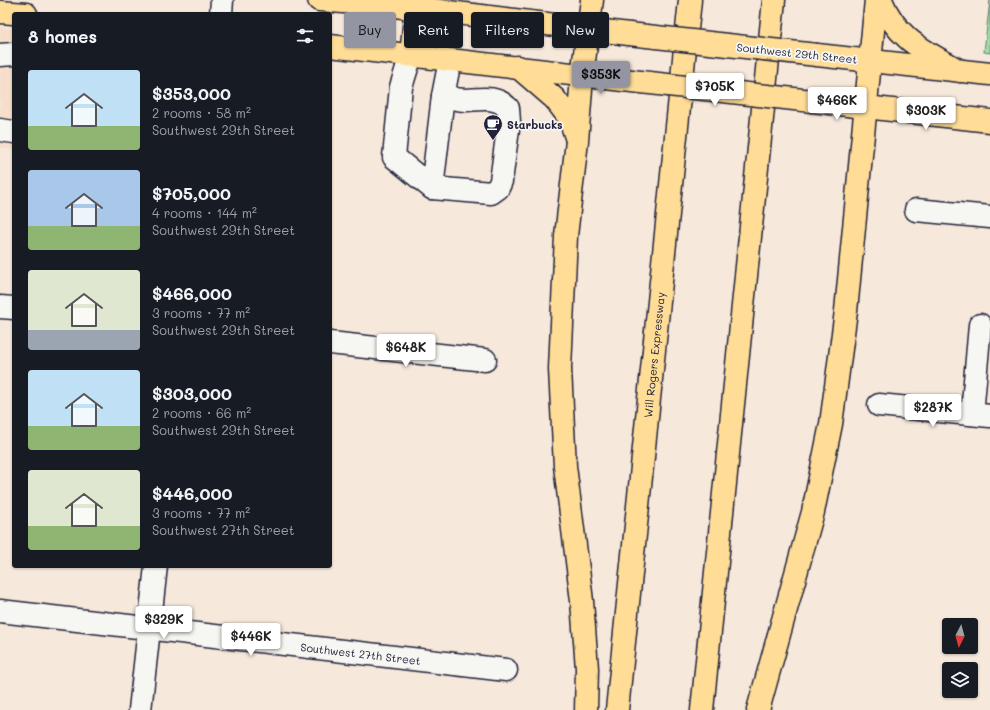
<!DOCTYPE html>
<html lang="en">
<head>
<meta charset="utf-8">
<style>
  :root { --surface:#171b24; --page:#242831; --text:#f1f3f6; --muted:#9ea1a6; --accent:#9495a2 }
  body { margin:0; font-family:Mali,sans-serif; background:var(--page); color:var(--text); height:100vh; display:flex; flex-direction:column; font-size:15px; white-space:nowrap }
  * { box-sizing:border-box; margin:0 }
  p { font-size:13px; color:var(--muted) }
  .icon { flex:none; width:22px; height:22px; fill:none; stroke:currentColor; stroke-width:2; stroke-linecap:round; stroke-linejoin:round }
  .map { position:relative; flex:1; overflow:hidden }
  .panel { position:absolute; left:12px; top:12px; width:320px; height:556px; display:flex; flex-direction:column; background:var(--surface); border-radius:4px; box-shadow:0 1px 3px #0004 }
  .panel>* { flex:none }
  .guide { position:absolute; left:344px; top:12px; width:380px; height:36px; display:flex; gap:8px }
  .needle { width:26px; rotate:186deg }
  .tools { position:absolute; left:942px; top:618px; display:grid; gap:8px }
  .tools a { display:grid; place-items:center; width:36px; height:36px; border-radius:4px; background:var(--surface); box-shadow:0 1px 3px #0004; font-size:20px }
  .price { position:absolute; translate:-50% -34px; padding:0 9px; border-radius:4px; background:#fff; color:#222; font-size:13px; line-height:26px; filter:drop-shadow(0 1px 2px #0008) }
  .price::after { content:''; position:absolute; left:50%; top:24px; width:12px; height:9px; margin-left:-6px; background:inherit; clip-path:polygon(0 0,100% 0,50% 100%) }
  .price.on { background:var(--accent); color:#111 }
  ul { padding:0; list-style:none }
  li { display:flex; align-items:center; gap:12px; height:100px; padding:0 16px }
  li span { display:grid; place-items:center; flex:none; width:112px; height:80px; border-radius:4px; color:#555 }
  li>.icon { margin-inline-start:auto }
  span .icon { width:48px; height:48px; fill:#fffc; stroke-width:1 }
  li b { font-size:17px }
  h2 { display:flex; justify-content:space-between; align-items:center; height:48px; padding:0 16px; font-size:17px }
  .tag { padding:0 14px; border-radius:4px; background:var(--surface); box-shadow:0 1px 3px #0004; font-size:14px; line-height:36px }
  .tag.on { background:var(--accent); color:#111 }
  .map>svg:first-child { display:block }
</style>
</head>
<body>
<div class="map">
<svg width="990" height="710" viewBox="0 0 990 710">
  <rect width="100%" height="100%" fill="#f6e8db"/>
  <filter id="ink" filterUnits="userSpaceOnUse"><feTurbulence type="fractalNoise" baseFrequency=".025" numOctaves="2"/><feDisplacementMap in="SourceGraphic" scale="8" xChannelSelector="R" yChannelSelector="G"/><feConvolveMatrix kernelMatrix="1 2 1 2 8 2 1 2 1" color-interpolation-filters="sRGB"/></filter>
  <g filter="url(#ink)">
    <path fill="#f6decb" d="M0,27L14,29V150L0,148Z"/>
    <path fill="#9fdfa8" stroke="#608072" d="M990,0V53L984,52Z"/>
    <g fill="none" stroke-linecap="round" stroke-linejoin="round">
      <g stroke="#22223b" stroke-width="25">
        <g id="minor">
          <path d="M221,14L222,0"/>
          <path d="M0,55L14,54"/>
          <path d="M411,55L401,87L394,157L432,188L491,193L498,188L501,181L509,122L508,108C496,96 483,99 467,100C460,100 450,98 443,96"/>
          <path d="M0,130L14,132"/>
          <path d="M432,188L443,96L450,60"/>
          <path d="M916,210L990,217"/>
          <path d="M0,307L14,308"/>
          <path d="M330,343L485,360"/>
          <path d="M879,405L990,416"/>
          <path d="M972,414L980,325"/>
          <path id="s1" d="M0,611L506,670"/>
          <path d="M140,710L156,566"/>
        </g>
      </g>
      <g stroke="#22223b" stroke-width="25">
        <g id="major">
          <path d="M319,0L416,8L629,34"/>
          <path d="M0,12L26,14"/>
          <path d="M330,46L623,80"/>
          <path d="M411,55L416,8"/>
          <path d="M817,55L990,74"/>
          <path d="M812,101L990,121"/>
        </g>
      </g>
      <g stroke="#22223b" stroke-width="25">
        <g id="highway">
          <path d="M881,0C897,40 925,51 960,71"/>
          <path d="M518,67L555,99L570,119L576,137"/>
          <path d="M586,710L587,669L582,601L565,466L560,369L566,236L577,141L582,76L592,0"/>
          <path id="s2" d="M617,710L690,0"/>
          <path d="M702,710L774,0"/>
          <path d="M758,710L813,512L831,424L846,311L876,0"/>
        </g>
      </g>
      <use href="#minor" stroke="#f6f6f2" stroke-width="22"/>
      <use href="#major" stroke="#ffdd96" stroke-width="22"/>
      <use href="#highway" stroke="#ffdd96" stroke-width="22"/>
      <g stroke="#22223b" stroke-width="25" stroke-linecap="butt">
        <g id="major-bridge">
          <path d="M629,34L817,55"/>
          <path d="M623,80L812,101"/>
        </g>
      </g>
      <use href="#major-bridge" stroke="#ffdd96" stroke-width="22"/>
    </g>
  </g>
  <defs>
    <g id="cafe-pin" transform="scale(1)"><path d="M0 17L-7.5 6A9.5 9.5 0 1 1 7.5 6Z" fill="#22223b" stroke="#f6f6f2"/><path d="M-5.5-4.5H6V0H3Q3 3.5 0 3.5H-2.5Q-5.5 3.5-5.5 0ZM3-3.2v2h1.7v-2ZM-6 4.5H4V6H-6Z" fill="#fff"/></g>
  </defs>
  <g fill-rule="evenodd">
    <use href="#cafe-pin" x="493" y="124"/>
  </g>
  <g text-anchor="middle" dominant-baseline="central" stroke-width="3.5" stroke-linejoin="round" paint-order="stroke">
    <g font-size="11" fill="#22223b" stroke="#f6f6f2">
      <text transform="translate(797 53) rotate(6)">Southwest 29th Street</text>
      <text stroke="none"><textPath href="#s2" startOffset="357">Will Rogers Expressway</textPath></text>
      <text stroke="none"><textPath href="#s1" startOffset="363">Southwest 27th Street</textPath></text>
    </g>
    <g font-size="11" font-weight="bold" fill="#22223b" stroke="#f6f6f2" text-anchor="start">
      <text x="507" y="124">Starbucks</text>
    </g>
  </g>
</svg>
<div class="tools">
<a><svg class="needle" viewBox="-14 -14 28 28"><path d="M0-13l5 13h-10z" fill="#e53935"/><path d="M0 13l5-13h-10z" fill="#9ea1a6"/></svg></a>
<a><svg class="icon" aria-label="layers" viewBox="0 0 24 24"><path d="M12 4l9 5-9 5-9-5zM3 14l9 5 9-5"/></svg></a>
</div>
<b class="price on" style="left:601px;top:95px">$353K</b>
<b class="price" style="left:715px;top:107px">$705K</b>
<b class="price" style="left:837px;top:121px">$466K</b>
<b class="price" style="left:926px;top:131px">$303K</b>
<b class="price" style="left:406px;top:368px">$648K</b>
<b class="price" style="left:933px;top:428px">$287K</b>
<b class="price" style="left:164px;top:640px">$329K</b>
<b class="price" style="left:251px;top:657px">$446K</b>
<div class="guide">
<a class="tag on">Buy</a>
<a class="tag">Rent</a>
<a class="tag">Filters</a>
<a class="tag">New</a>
</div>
<section class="panel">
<h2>8 homes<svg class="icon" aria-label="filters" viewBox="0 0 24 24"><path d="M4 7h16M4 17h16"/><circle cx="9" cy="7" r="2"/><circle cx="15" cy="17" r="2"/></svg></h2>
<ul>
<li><span style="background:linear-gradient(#bfe0f5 70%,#8fb573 0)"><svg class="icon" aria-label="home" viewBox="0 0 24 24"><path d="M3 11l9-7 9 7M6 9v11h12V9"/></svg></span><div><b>$353,000</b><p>2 rooms · 58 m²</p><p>Southwest 29th Street</p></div></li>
<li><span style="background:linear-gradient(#a9c7e8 70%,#8fb573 0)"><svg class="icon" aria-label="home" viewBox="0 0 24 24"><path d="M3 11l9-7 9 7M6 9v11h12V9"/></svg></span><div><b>$705,000</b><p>4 rooms · 144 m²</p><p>Southwest 29th Street</p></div></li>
<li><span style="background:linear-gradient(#dfe7d0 75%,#9aa5b1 0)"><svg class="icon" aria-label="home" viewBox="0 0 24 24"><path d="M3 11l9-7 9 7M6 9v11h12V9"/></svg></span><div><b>$466,000</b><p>3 rooms · 77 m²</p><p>Southwest 29th Street</p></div></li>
<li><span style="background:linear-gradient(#bfe0f5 70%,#8fb573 0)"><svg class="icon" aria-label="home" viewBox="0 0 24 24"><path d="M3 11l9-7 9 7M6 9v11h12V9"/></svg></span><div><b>$303,000</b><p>2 rooms · 66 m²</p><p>Southwest 29th Street</p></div></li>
<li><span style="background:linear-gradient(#dfe7d0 70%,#8fb573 0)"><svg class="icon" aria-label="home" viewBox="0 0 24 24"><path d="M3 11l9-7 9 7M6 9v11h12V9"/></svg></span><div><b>$446,000</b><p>3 rooms · 77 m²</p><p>Southwest 27th Street</p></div></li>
</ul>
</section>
</div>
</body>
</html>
